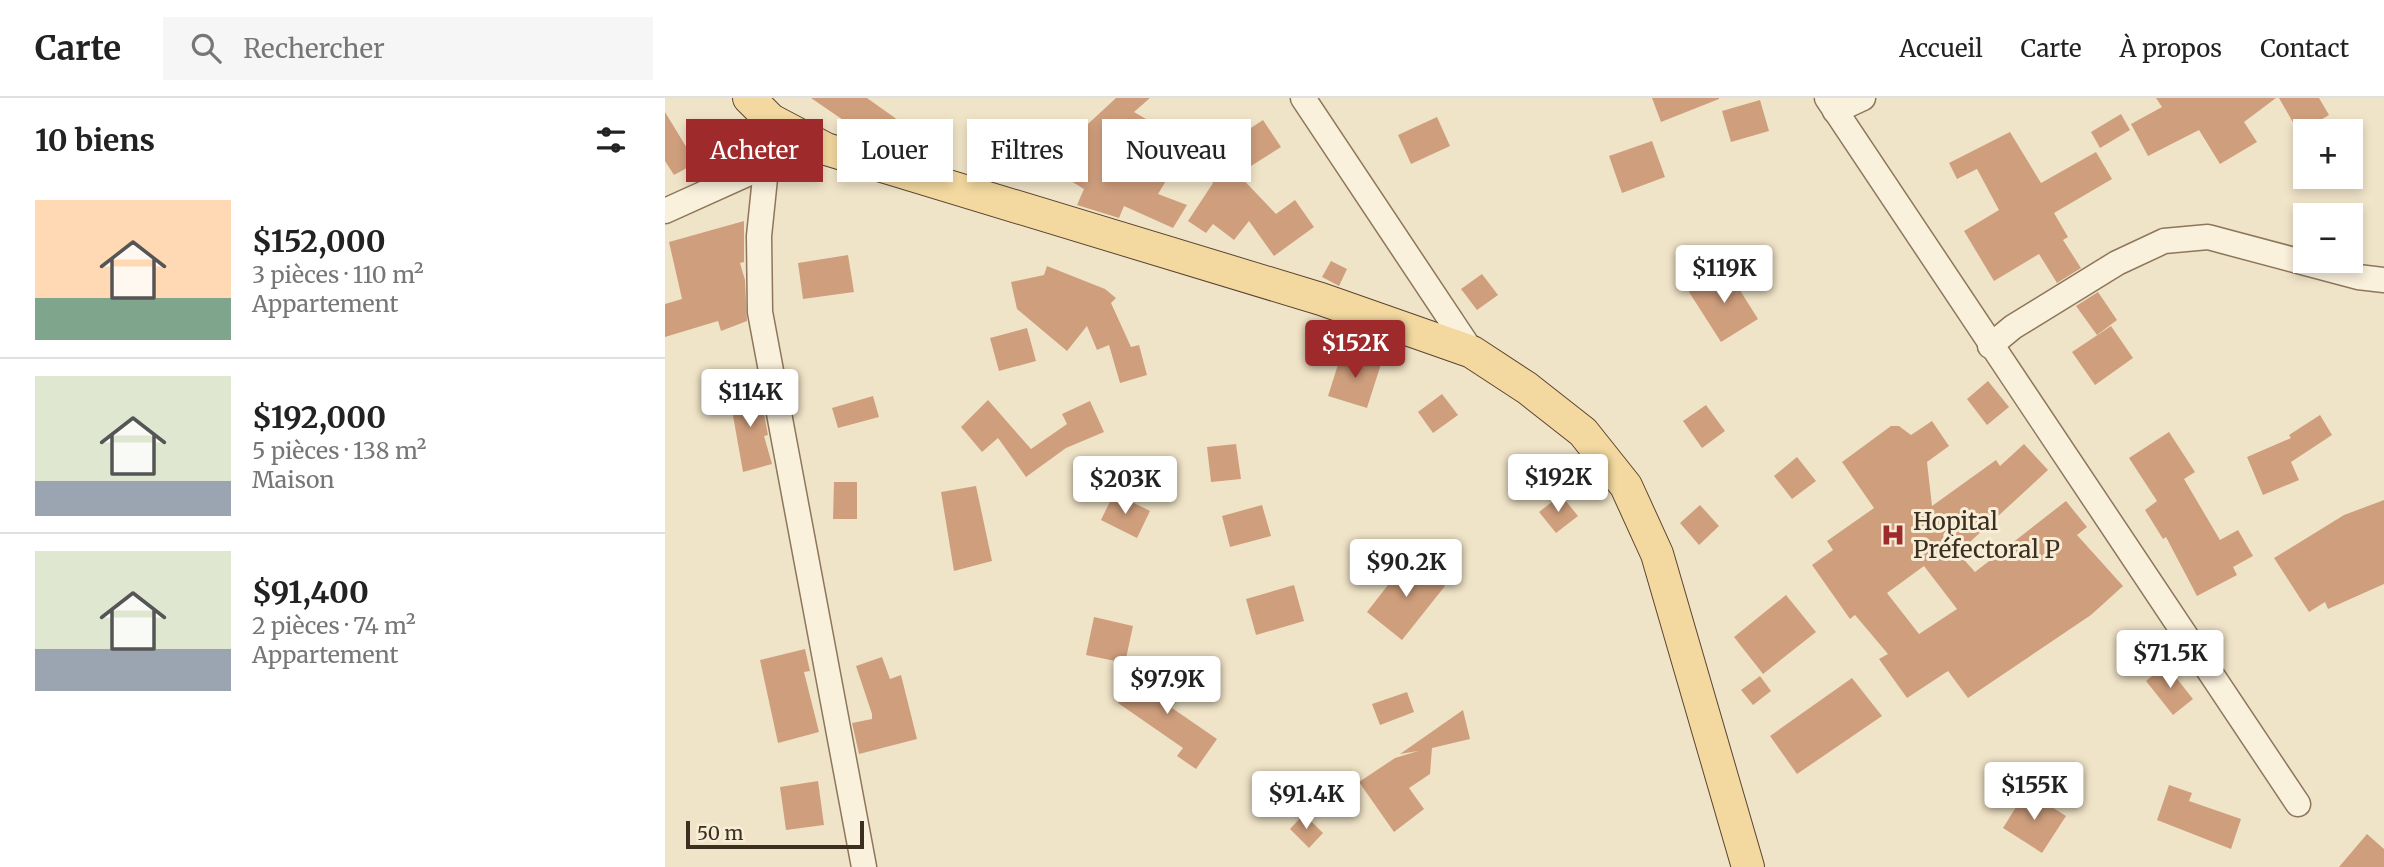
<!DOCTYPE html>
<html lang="fr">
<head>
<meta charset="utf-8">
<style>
  :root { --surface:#fff; --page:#f6f6f6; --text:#222; --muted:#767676; --line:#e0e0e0; --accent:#9e2a2b }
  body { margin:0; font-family:Merriweather,serif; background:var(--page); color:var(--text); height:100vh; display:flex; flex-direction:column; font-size:26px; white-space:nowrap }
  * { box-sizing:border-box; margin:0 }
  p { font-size:23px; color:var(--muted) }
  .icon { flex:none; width:38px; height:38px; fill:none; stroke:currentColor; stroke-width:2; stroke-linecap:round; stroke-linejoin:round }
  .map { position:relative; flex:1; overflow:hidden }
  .sheet { display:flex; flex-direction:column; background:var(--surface); width:665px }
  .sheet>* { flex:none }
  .guide { position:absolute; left:21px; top:21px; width:665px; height:63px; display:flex; gap:14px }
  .controls { position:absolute; left:1628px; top:21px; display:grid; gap:14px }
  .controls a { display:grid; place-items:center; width:70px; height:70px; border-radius:0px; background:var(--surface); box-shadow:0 4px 10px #0003; font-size:35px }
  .scale { position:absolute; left:21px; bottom:18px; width:178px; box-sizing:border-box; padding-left:7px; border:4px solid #3d2e20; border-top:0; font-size:19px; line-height:24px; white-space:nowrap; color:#3d2e20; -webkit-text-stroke:5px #f7eed8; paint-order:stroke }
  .price { position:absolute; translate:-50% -60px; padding:0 16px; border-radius:7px; background:#fff; color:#222; font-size:23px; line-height:46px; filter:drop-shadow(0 2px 4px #0008) }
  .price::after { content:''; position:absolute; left:50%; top:42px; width:21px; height:16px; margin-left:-10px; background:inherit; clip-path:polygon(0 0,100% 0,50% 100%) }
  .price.selected { background:var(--accent); color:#fff }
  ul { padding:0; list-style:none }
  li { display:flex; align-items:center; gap:21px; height:175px; padding:0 35px }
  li+li { border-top:2px solid var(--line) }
  li span { display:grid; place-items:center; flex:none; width:196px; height:140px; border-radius:0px; color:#555 }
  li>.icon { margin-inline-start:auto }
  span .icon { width:84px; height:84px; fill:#fffc; stroke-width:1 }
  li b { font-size:30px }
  h2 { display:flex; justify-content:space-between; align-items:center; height:84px; padding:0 35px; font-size:30px }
  .tag { padding:0 24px; border-radius:0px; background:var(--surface); box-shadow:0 4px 10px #0003; font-size:24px; line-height:63px }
  .tag.selected { background:var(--accent); color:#fff }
  header { display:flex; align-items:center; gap:42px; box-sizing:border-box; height:98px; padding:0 35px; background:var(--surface); border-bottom:2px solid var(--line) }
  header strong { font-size:33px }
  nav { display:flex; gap:38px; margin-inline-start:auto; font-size:24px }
  .search { width:490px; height:63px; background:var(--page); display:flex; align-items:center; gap:18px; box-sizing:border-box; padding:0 24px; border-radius:0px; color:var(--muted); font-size:26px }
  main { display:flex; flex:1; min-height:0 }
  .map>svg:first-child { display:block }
</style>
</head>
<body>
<header>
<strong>Carte</strong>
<div class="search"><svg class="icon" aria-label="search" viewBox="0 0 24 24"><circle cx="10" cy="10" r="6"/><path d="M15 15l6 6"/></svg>Rechercher</div>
<nav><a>Accueil</a><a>Carte</a><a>À propos</a><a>Contact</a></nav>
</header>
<main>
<section class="sheet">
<h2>10 biens<svg class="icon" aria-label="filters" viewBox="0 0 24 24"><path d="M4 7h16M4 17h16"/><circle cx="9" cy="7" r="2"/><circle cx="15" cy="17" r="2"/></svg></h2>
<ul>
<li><span style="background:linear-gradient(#ffd9b3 70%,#7fa58c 0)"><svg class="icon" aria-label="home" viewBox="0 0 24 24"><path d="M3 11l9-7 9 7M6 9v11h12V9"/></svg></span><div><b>$152,000</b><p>3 pièces · 110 m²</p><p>Appartement</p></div></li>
<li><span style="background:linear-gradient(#dfe7d0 75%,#9aa5b1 0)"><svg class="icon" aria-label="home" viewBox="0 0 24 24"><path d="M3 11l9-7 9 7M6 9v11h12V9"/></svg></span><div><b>$192,000</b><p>5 pièces · 138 m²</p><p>Maison</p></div></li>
<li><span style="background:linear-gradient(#dfe7d0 70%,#9aa5b1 0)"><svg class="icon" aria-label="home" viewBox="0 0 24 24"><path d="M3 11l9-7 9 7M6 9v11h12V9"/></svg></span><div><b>$91,400</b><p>2 pièces · 74 m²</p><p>Appartement</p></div></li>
</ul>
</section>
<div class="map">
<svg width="1719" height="769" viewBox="0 0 1719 769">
  <rect width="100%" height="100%" fill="#f0e4c8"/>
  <g fill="#cf9f7d" fill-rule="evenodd">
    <path d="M146,0H202L247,32L235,49L208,31L203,39Z"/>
    <path d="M451,0H485L469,14L570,73L611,116L630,102L649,129L609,158L584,123L569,142L548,126L541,135L523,123L548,85L519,53L493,96L522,107L508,130L459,108L454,120L412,107L419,91L370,61L393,26L411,37Z"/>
    <path d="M987,0H1054V1L996,24Z"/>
    <path d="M1491,0H1611L1579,24L1592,44L1555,66L1534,32L1483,58L1466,26L1497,9Z"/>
    <path d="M1614,0H1654L1664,17L1634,35Z"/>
    <path d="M1095,2L1104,33L1066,44L1057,13Z"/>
    <path d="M0,14L31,65L9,77L0,63Z"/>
    <path d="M1456,16L1465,32L1435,50L1426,34Z"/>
    <path d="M772,19L785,48L746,66L733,37Z"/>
    <path d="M598,22L616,49L586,68L563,45Z"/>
    <path d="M1345,34L1376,85L1431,54L1447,81L1389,115L1403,139L1398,142L1416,170L1392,185L1374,156L1329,183L1299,133L1334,112L1312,71L1292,81L1284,65Z"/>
    <path d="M987,43L1000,79L957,95L944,58Z"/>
    <path d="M79,123V164L75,165L80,182L82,223L56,233L53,223L0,239V206L17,201L4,144Z"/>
    <path d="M183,157L189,194L138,201L133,165Z"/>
    <path d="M666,163L682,171L674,188L657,179Z"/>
    <path d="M382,168L440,191L451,200L446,205L466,249L474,247L482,277L455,285L444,247L432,252L422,228L402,253L352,211L346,184L379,177Z"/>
    <path d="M1061,170L1093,221L1056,244L1024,194Z"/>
    <path d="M817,176L833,197L812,212L796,191Z"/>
    <path d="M1433,194L1452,222L1432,237L1411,208Z"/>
    <path d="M1446,228L1468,260L1430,287L1407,254Z"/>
    <path d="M362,230L371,263L334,273L325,240Z"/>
    <path d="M677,254L716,266L702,310L663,298Z"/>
    <path d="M1323,283L1344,309L1322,327L1302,301Z"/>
    <path d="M94,290L103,337L99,338L107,366L78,374L64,295Z"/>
    <path d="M777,296L793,317L768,335L753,314Z"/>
    <path d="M208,298L214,319L173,330L167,310Z"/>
    <path d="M323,302L366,351L402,326L397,316L425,303L439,334L401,350L361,379L333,340L317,354L296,329Z"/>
    <path d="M1041,307L1060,333L1037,350L1018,323Z"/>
    <path d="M1655,317L1667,337L1626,364L1634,382L1598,397L1582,359L1626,340L1624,337Z"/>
    <path d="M1267,323L1284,348L1262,364L1267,408L1331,362L1335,368L1359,346L1383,372L1293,455L1310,474L1401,403L1422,429L1412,437L1458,488L1426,517L1303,600L1283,573L1242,600L1214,561L1223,556L1190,517L1185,521L1147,467L1168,452L1162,443L1209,410L1177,364L1226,328H1234L1246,337ZM1259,468L1292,511L1254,536L1222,495Z"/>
    <path d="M1504,334L1530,374L1519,381L1555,442L1573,432L1588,458L1568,469L1572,477L1532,498L1501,439L1498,441L1480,412L1492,403L1464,360Z"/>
    <path d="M571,346L576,381L546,384L542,349Z"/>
    <path d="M1132,359L1151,383L1127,401L1109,378Z"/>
    <path d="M169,384H192V421H168Z"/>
    <path d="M311,388L327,463L289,473L276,394Z"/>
    <path d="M449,395L485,413L472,440L436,422Z"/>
    <path d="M896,397L913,418L891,435L874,414Z"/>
    <path d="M1719,402V486L1663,511L1660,504L1644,514L1609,460L1679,417Z"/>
    <path d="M597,407L606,438L565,449L557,418Z"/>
    <path d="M1035,407L1054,428L1034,447L1015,425Z"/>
    <path d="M744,460L780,488L737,542L702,514Z"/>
    <path d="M629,487L639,523L591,537L581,501Z"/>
    <path d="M1121,497L1151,534L1098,576L1069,539Z"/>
    <path d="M429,519L468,528L460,565L421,557Z"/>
    <path d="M140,551L145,573L139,574L154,634L113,645L95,562Z"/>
    <path d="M217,559L225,581L236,577L252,641L194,656L187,625L207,621V616L191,568Z"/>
    <path d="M1501,567L1528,601L1508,617L1481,583Z"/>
    <path d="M478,569L517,596L507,610L552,641L531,671L512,658L518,650L453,605Z"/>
    <path d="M1095,578L1106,593L1088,607L1076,592Z"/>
    <path d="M1187,580L1217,618L1132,676L1105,638Z"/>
    <path d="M742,594L749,614L715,627L707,606Z"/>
    <path d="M798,612L805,641L767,650L765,676L744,690L759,711L729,734L694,684L730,660L753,653L735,656Z"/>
    <path d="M153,683L159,727L121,732L115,689Z"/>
    <path d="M1504,687L1527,695L1524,703L1576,721L1566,751L1492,722Z"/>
    <path d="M1361,693L1401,718L1377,755L1338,730Z"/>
    <path d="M639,716L658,735L644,750L625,731Z"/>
    <path d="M1702,736L1719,751V769H1674Z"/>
  </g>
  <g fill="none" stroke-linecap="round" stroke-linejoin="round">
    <g stroke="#8d765c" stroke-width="27">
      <g id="minor">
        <path d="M638,0L807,254"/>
        <path d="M1162,0L1633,706"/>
        <path d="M1170,13L1198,0"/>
        <path d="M106,22L94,138L95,214L199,769"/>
        <path d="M0,113L102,67"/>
        <path d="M1325,248L1348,229L1452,165L1499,143L1543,139L1693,179L1719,182"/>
      </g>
    </g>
    <g stroke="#5b4430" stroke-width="34">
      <path id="major" d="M84,0L106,22L161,51L656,201L807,254L862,290L918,334L961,388L992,456L1083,769"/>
    </g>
    <use href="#minor" stroke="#faf1dc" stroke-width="24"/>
    <use href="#major" stroke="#f3d9a0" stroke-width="32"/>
  </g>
  <defs>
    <g id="hospital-bare" transform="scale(1.89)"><path d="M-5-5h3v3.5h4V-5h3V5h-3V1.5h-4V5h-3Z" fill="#9e2a2b" stroke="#f7eed8" stroke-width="2.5" paint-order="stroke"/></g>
  </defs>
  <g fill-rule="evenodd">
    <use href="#hospital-bare" x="1228" y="437"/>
  </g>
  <g text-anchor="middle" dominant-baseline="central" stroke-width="6" stroke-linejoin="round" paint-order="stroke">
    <g font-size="24" fill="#3d2e20" stroke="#f7eed8" text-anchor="start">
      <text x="1248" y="423">Hopital<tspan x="1248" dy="28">Préfectoral P</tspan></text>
    </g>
  </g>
</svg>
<div class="controls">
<a>+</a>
<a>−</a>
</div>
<div class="scale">50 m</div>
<b class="price" style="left:1059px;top:207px">$119K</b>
<b class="price selected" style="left:690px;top:282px">$152K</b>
<b class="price" style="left:85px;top:331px">$114K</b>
<b class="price" style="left:893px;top:416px">$192K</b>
<b class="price" style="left:460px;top:418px">$203K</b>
<b class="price" style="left:741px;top:501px">$90.2K</b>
<b class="price" style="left:1505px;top:592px">$71.5K</b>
<b class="price" style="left:502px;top:618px">$97.9K</b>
<b class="price" style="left:1369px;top:724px">$155K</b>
<b class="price" style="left:641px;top:733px">$91.4K</b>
<div class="guide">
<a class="tag selected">Acheter</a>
<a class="tag">Louer</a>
<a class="tag">Filtres</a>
<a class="tag">Nouveau</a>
</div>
</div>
</main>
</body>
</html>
